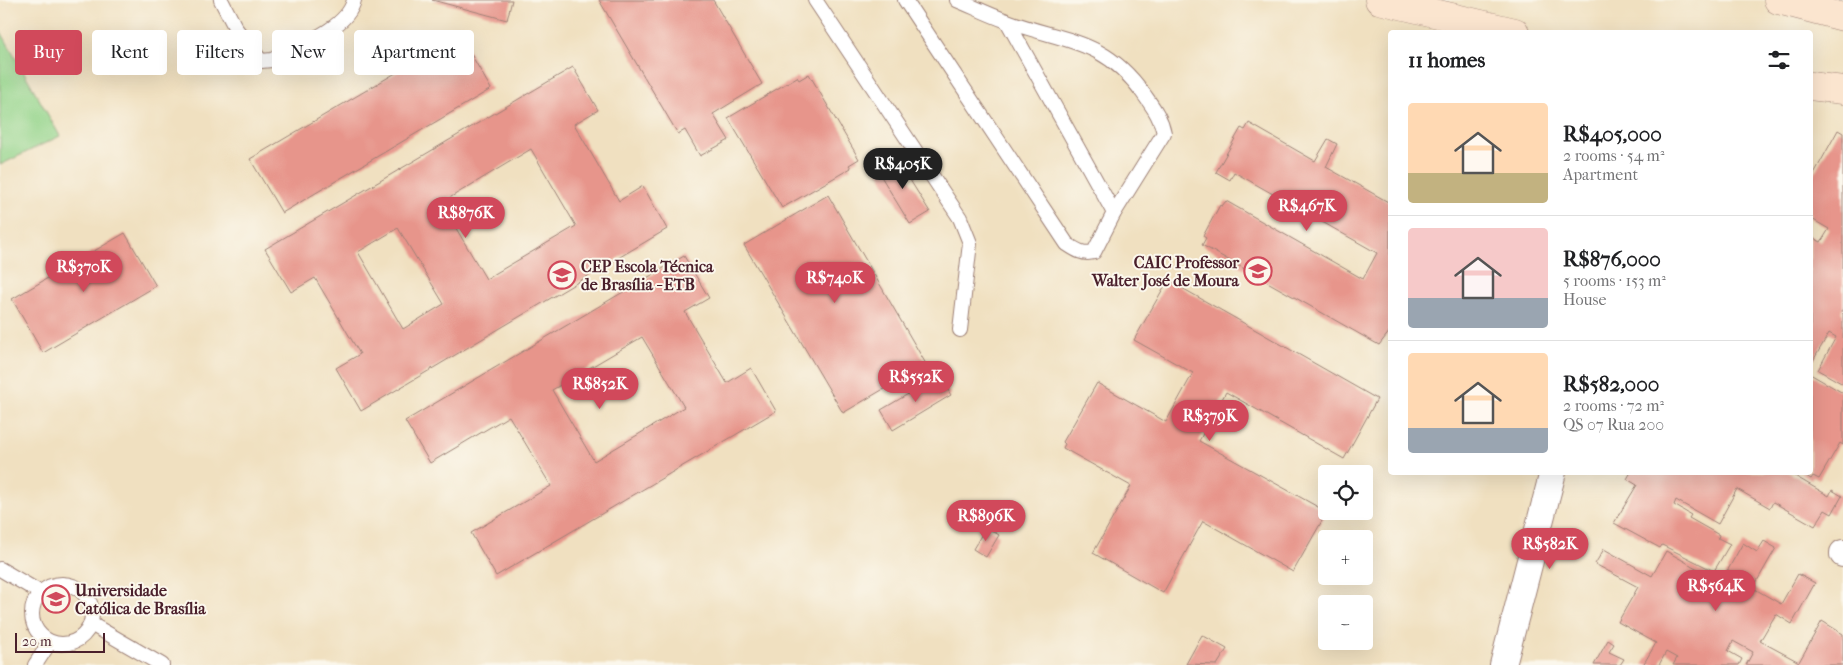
<!DOCTYPE html>
<html lang="en">
<head>
<meta charset="utf-8">
<style>
  :root { --surface:#fff; --page:#f6f6f6; --text:#202124; --muted:#757577; --line:#e0e0e0; --accent:#d1495b }
  body { margin:0; font-family:"IM FELL French Canon",serif; background:var(--page); color:var(--text); height:100vh; display:flex; flex-direction:column; font-size:19px; white-space:nowrap }
  * { box-sizing:border-box; margin:0 }
  p { font-size:16px; color:var(--muted) }
  .icon { flex:none; width:28px; height:28px; fill:none; stroke:currentColor; stroke-width:2; stroke-linecap:round; stroke-linejoin:round }
  .map { position:relative; flex:1; overflow:hidden }
  .panel { position:absolute; left:1388px; top:30px; width:425px; height:445px; display:flex; flex-direction:column; background:var(--surface); border-radius:5px; box-shadow:0 5px 20px #0002 }
  .panel>* { flex:none }
  .guide { position:absolute; left:15px; top:30px; width:475px; height:45px; display:flex; gap:10px }
  .fabs { position:absolute; left:1318px; top:465px; display:grid; gap:10px }
  .fabs a { display:grid; place-items:center; width:55px; height:55px; border-radius:5px; background:var(--surface); box-shadow:0 5px 20px #0002; font-size:25px }
  .scale { position:absolute; left:15px; bottom:12px; width:90px; box-sizing:border-box; padding-left:5px; border:2px solid #4a1f2b; border-top:0; font-size:14px; line-height:18px; white-space:nowrap; color:#4a1f2b; -webkit-text-stroke:4px #fbf7ec; paint-order:stroke }
  .price { position:absolute; translate:-50% -42px; padding:0 11px; border-radius:18px; background:var(--accent); color:#fff; font-size:16px; line-height:32px; filter:drop-shadow(0 1px 2px #0008) }
  .price::after { content:''; position:absolute; left:50%; top:30px; width:15px; height:11px; margin-left:-8px; background:inherit; clip-path:polygon(0 0,100% 0,50% 100%) }
  .price.active { background:#222; color:#fff }
  ul { padding:0; list-style:none }
  li { display:flex; align-items:center; gap:15px; height:125px; padding:0 20px }
  li+li { border-top:1px solid var(--line) }
  li span { display:grid; place-items:center; flex:none; width:140px; height:100px; border-radius:5px; color:#555 }
  li>.icon { margin-inline-start:auto }
  span .icon { width:60px; height:60px; fill:#fffc; stroke-width:1 }
  li b { font-size:21px }
  h2 { display:flex; justify-content:space-between; align-items:center; height:60px; padding:0 20px; font-size:21px }
  .chip { padding:0 18px; border-radius:5px; background:var(--surface); box-shadow:0 5px 20px #0002; font-size:18px; line-height:45px }
  .chip.active { background:var(--accent); color:#fff }
  .map>svg:first-child { display:block }
</style>
</head>
<body>
<div class="map">
<svg width="1843" height="665" viewBox="0 0 1843 665">
  <rect width="100%" height="100%" fill="#fbf7ec"/>
  <filter id="ink" filterUnits="userSpaceOnUse"><feTurbulence type="fractalNoise" baseFrequency=".02" numOctaves="2"/><feDisplacementMap in="SourceGraphic" scale="10" xChannelSelector="R" yChannelSelector="G"/><feConvolveMatrix kernelMatrix="1 2 1 2 8 2 1 2 1" color-interpolation-filters="sRGB"/></filter>
  <filter id="wash" filterUnits="userSpaceOnUse"><feTurbulence type="fractalNoise" baseFrequency=".0096" numOctaves="4" result="noise"/><feDisplacementMap in="SourceGraphic" scale="20" xChannelSelector="R" yChannelSelector="G"/><feGaussianBlur stdDeviation="1.12" result="paint"/><feColorMatrix in="noise" values="0 0 0 0 0 0 0 0 0 0 0 0 0 0 0 0 0 1.4 0 .05"/><feComposite in="paint" operator="in"/></filter>
  <g filter="url(#wash)">
    <rect width="100%" height="100%" fill="#f0e0c0"/>
    <path fill="#94d48b" stroke="#6f7a5b" d="M0,30L60,136L0,165Z"/>
    <g id="blocks">
      <g fill="#e7958b" fill-rule="evenodd">
        <path d="M432,0H512L507,20Z"/>
        <path d="M599,0H713L762,84L713,114L729,140L700,156L685,130L678,134Z"/>
        <path d="M460,35L491,89L282,213L250,159Z"/>
        <path d="M573,67L598,110L574,124L619,201L643,186L667,229L361,411L336,368L360,354L315,278L291,292L265,249ZM531,149L576,226L486,279L441,203ZM398,228L444,304L403,329L358,252Z"/>
        <path d="M809,74L859,159L849,165L851,168L782,208L728,118L797,77L799,80Z"/>
        <path d="M1249,123L1315,161L1328,139L1337,144L1326,167L1390,203V331L1379,345L1202,245L1206,238L1203,236L1220,205L1222,206L1226,201L1363,279L1377,253L1234,172L1230,180L1216,172L1241,128L1245,130Z"/>
        <path d="M1838,130L1843,133V308L1841,312L1843,314V384L1818,370L1836,337L1829,333L1810,366V236L1821,242L1829,229L1810,218V181Z"/>
        <path d="M895,156L930,212L910,224L876,168Z"/>
        <path d="M828,195L926,364L843,413L744,245Z"/>
        <path d="M125,233L156,286L43,353L12,299Z"/>
        <path d="M684,256L709,298L685,312L727,383L751,368L776,411L496,576L471,533L551,486L509,416L430,463L405,421ZM642,337L684,407L594,461L552,390Z"/>
        <path d="M1168,280L1377,399L1344,459L1226,392L1199,441L1327,512L1293,572L1203,521L1163,593L1093,553L1131,486L1063,448L1065,444L1063,442L1097,383L1166,422L1193,373L1134,340Z"/>
        <path d="M1810,374L1843,393V445L1840,443L1819,479L1813,476L1811,479L1800,472H1810Z"/>
        <path d="M939,376L951,395L893,430L881,410Z"/>
        <path d="M1631,472H1788L1829,496L1832,490L1842,496L1832,514L1825,510L1815,526L1773,502L1770,508L1737,489L1718,524L1676,500L1674,505L1691,515L1689,518L1719,535L1718,538L1730,544L1714,571L1662,545L1660,548L1614,523L1637,485L1627,479Z"/>
        <path d="M986,527L999,535L986,557L973,549Z"/>
        <path d="M1764,541L1776,548L1753,588L1781,604L1798,574L1815,583L1792,624L1776,614L1760,641L1799,662L1822,621L1843,634V665H1746L1753,652L1733,641L1728,651L1742,659L1739,665H1673L1677,658L1666,652L1659,665H1643L1656,643L1618,622L1638,587L1595,564L1604,549L1652,576L1666,551L1721,582L1743,543L1757,552Z"/>
        <path d="M1202,635L1227,649L1217,665L1186,664Z"/>
        <path d="M1608,640L1614,644L1609,652L1624,659L1620,665H1594Z"/>
      </g>
    </g>
  </g>
  <g filter="url(#ink)">
    <use href="#blocks" fill-opacity="0" stroke="#9d8076" stroke-width="1"/>
    <g fill="none" stroke-linecap="round" stroke-linejoin="round">
      <g stroke="#9d8076" stroke-width="16">
        <g id="lane">
          <path d="M221,0L236,29L261,61L272,60C296,47 348,29 354,0"/>
          <path d="M815,0L960,218L970,243L960,330"/>
          <path d="M905,0L1067,244C1076,250 1083,255 1094,252L1114,213L1164,133C1161,117 1152,106 1143,93C1104,38 1063,42 1007,21C990,15 974,7 957,0"/>
          <path d="M1007,21L1114,213"/>
          <path d="M0,569L41,593"/>
          <circle cx="62" cy="614" r="30"/>
          <path d="M91,624L162,665"/>
          <path d="M35,665L50,642"/>
        </g>
      </g>
      <g stroke="#9d8076" stroke-width="28">
        <g id="street">
          <path d="M1843,553V554"/>
          <path d="M1503,665L1553,472"/>
        </g>
      </g>
      <g stroke="#9d8076" stroke-width="29">
        <g id="secondary">
          <path d="M1379,0L1515,32"/>
          <path d="M1778,0L1843,17"/>
          <path d="M1810,86L1843,90"/>
        </g>
      </g>
      <use href="#lane" stroke="#fff" stroke-width="14"/>
      <use href="#street" stroke="#fff" stroke-width="26"/>
      <use href="#secondary" stroke="#fbe5cf" stroke-width="28"/>
    </g>
  </g>
  <defs>
    <g id="school-ring" transform="scale(1.4375)"><circle r="9.5" fill="#fbf7ec" stroke="#d1495b" stroke-width="1.5"/><path d="M0-5L7-2L0 1L-7-2ZM-4 1L0 2.5L4 1V4Q0 6-4 4Z" fill="#d1495b"/></g>
    <g id="university-ring" transform="scale(1.4375)"><circle r="9.5" fill="#fbf7ec" stroke="#d1495b" stroke-width="1.5"/><path d="M0-5L7-2L0 1L-7-2ZM-4 1L0 2.5L4 1V4Q0 6-4 4Z" fill="#d1495b"/></g>
  </defs>
  <g fill-rule="evenodd">
    <use href="#school-ring" x="1258" y="271"/>
    <use href="#university-ring" x="562" y="275"/>
    <use href="#university-ring" x="56" y="599"/>
  </g>
  <g text-anchor="middle" dominant-baseline="central" stroke-width="4" stroke-linejoin="round" paint-order="stroke">
    <g font-size="16" font-weight="bold" fill="#4a1f2b" stroke="#fbf7ec" text-anchor="start">
      <text x="1239" y="262" text-anchor="end">CAIC Professor<tspan x="1239" dy="18">Walter José de Moura</tspan></text>
      <text x="581" y="266">CEP Escola Técnica<tspan x="581" dy="18">de Brasília - ETB</tspan></text>
      <text x="75" y="590">Universidade<tspan x="75" dy="18">Católica de Brasília</tspan></text>
    </g>
  </g>
</svg>
<div class="fabs">
<a><svg class="icon" aria-label="locate" viewBox="0 0 24 24"><circle cx="12" cy="12" r="6"/><path d="M12 2v4M12 18v4M2 12h4M18 12h4"/></svg></a>
<a>+</a>
<a>−</a>
</div>
<div class="scale">20 m</div>
<b class="price active" style="left:903px;top:190px">R$405K</b>
<b class="price" style="left:1307px;top:232px">R$467K</b>
<b class="price" style="left:466px;top:239px">R$876K</b>
<b class="price" style="left:84px;top:293px">R$370K</b>
<b class="price" style="left:835px;top:304px">R$740K</b>
<b class="price" style="left:916px;top:403px">R$552K</b>
<b class="price" style="left:600px;top:410px">R$852K</b>
<b class="price" style="left:1210px;top:442px">R$379K</b>
<b class="price" style="left:986px;top:542px">R$896K</b>
<b class="price" style="left:1550px;top:570px">R$582K</b>
<b class="price" style="left:1716px;top:612px">R$564K</b>
<div class="guide">
<a class="chip active">Buy</a>
<a class="chip">Rent</a>
<a class="chip">Filters</a>
<a class="chip">New</a>
<a class="chip">Apartment</a>
</div>
<section class="panel">
<h2>11 homes<svg class="icon" aria-label="filters" viewBox="0 0 24 24"><path d="M4 7h16M4 17h16"/><circle cx="9" cy="7" r="2"/><circle cx="15" cy="17" r="2"/></svg></h2>
<ul>
<li><span style="background:linear-gradient(#ffd9b3 70%,#c2b280 0)"><svg class="icon" aria-label="home" viewBox="0 0 24 24"><path d="M3 11l9-7 9 7M6 9v11h12V9"/></svg></span><div><b>R$405,000</b><p>2 rooms · 54 m²</p><p>Apartment</p></div></li>
<li><span style="background:linear-gradient(#f6c9c9 70%,#9aa5b1 0)"><svg class="icon" aria-label="home" viewBox="0 0 24 24"><path d="M3 11l9-7 9 7M6 9v11h12V9"/></svg></span><div><b>R$876,000</b><p>5 rooms · 153 m²</p><p>House</p></div></li>
<li><span style="background:linear-gradient(#ffd9b3 75%,#9aa5b1 0)"><svg class="icon" aria-label="home" viewBox="0 0 24 24"><path d="M3 11l9-7 9 7M6 9v11h12V9"/></svg></span><div><b>R$582,000</b><p>2 rooms · 72 m²</p><p>QS 07 Rua 200</p></div></li>
</ul>
</section>
</div>
</body>
</html>
